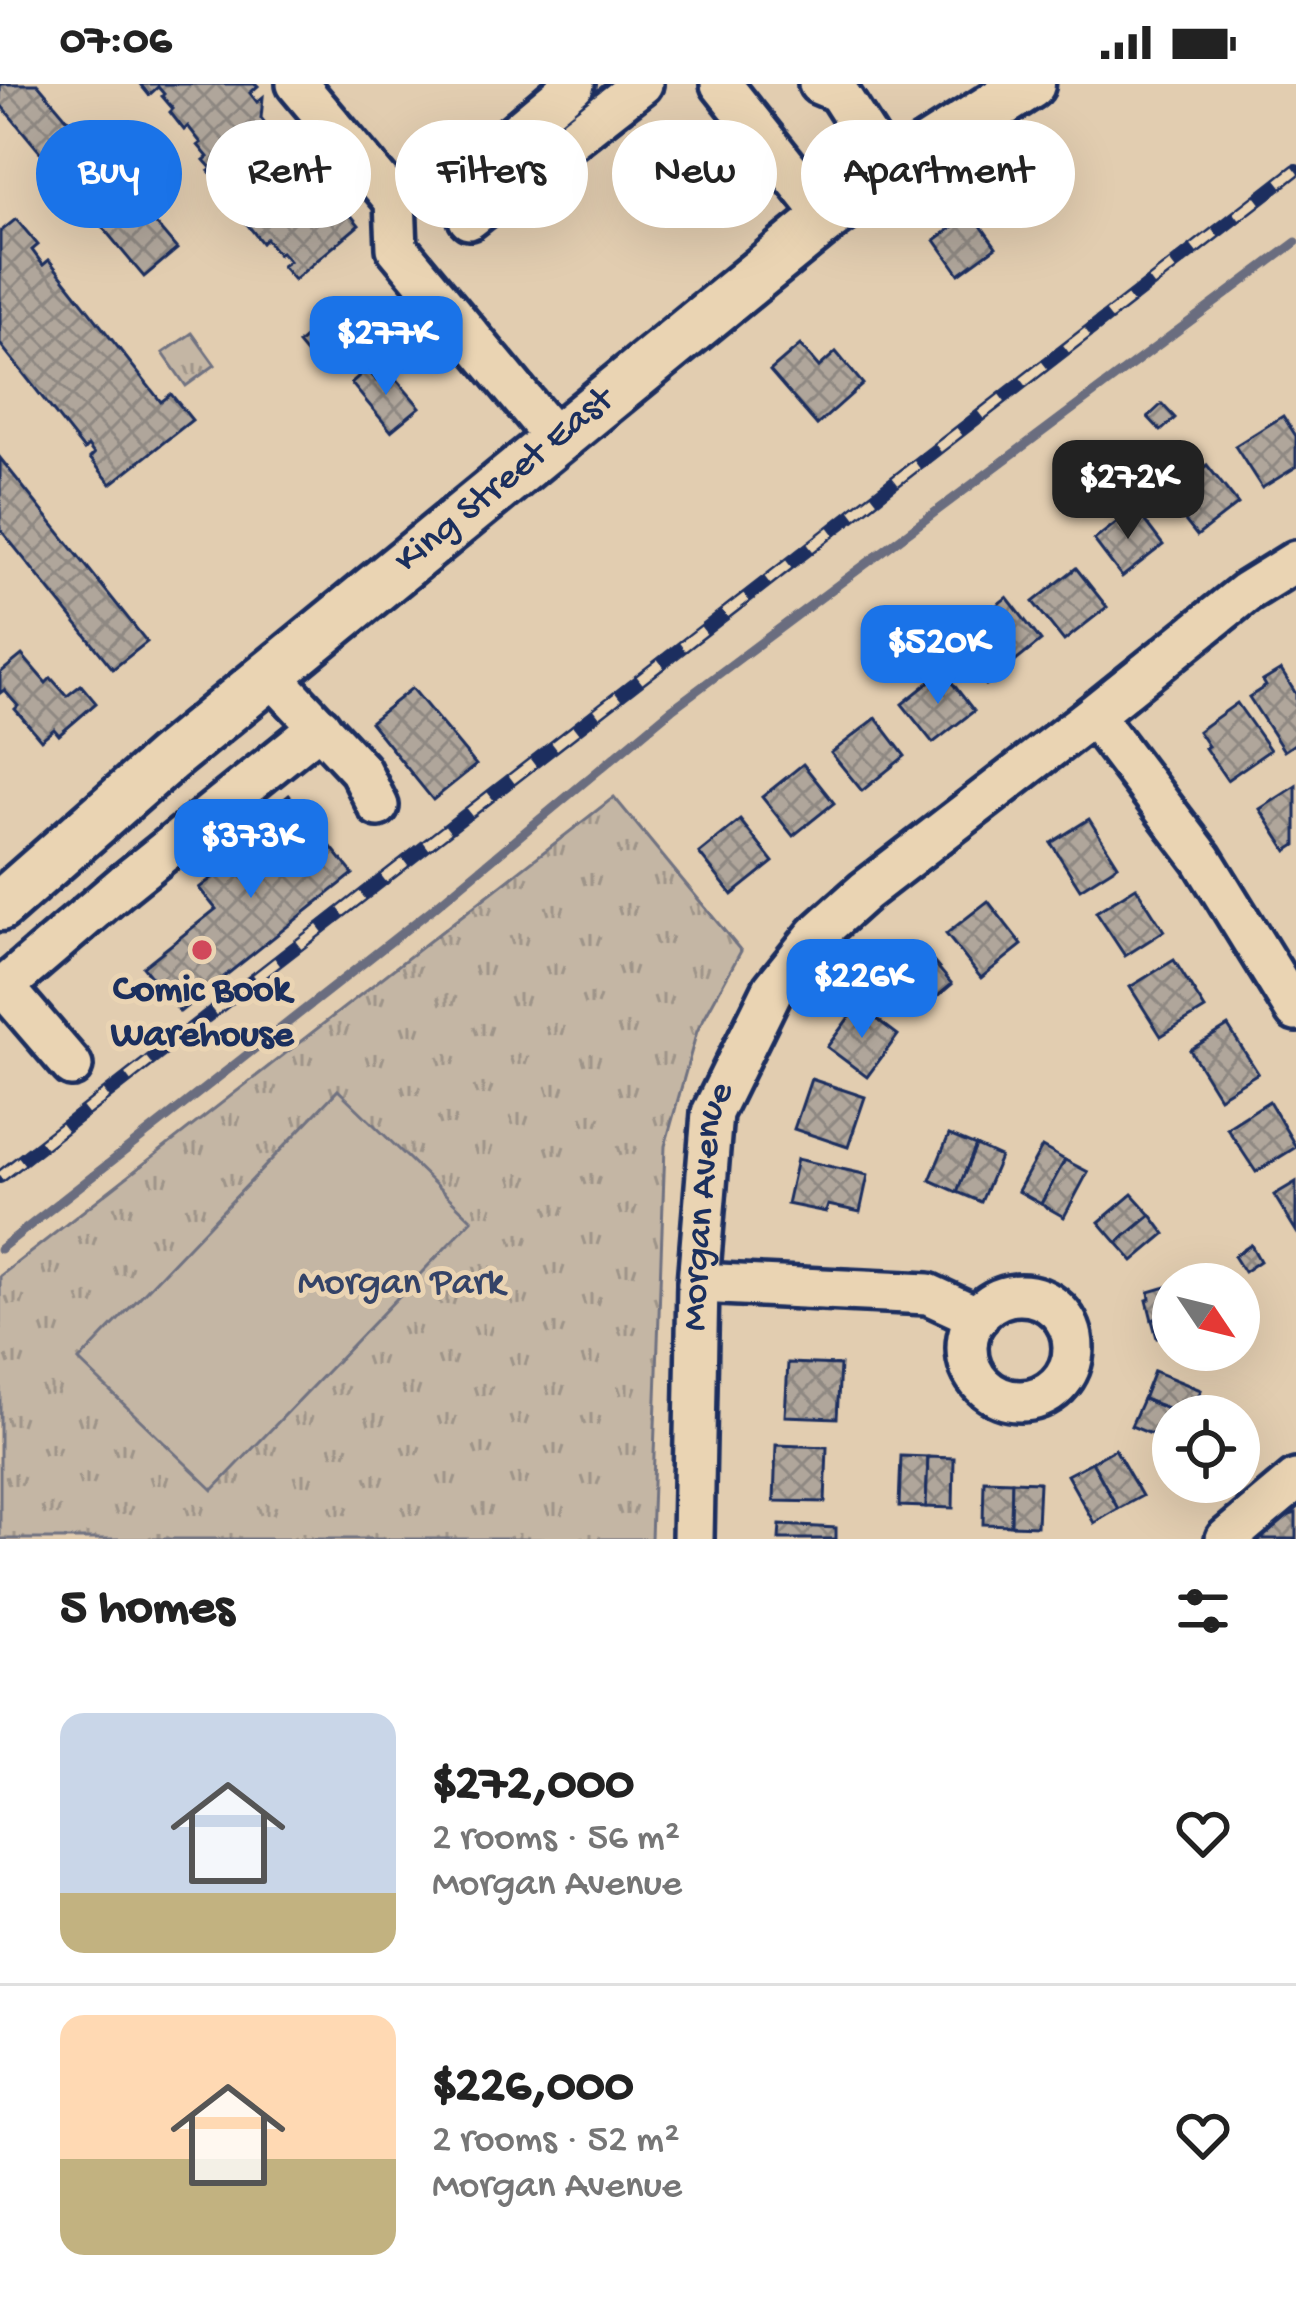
<!DOCTYPE html>
<html lang="en">
<head>
<meta charset="utf-8">
<style>
  :root { --surface:#fff; --page:#f2f2f2; --text:#222; --muted:#767676; --line:#e0e0e0; --accent:#1a73e8 }
  body { margin:0; font-family:"Gochi Hand",sans-serif; background:var(--page); color:var(--text); height:100vh; display:flex; flex-direction:column; font-size:45px; white-space:nowrap }
  * { box-sizing:border-box; margin:0 }
  p { font-size:39px; color:var(--muted) }
  .icon { flex:none; width:66px; height:66px; fill:none; stroke:currentColor; stroke-width:2; stroke-linecap:round; stroke-linejoin:round }
  .map { position:relative; height:1455px; overflow:hidden }
  .panel { display:flex; flex-direction:column; background:var(--surface); flex:1 }
  .panel>* { flex:none }
  .top-card { position:absolute; left:36px; top:36px; width:1224px; height:108px; display:flex; gap:24px }
  .needle { width:78px; rotate:125deg }
  .fabs { position:absolute; left:1152px; top:1179px; display:grid; gap:24px }
  .fabs a { display:grid; place-items:center; width:108px; height:108px; border-radius:50%; background:var(--surface); box-shadow:0 12px 48px #0002; font-size:60px }
  .price { position:absolute; translate:-50% -102px; padding:0 27px; border-radius:24px; background:var(--accent); color:#fff; font-size:39px; line-height:78px; filter:drop-shadow(0 3px 6px #0008) }
  .price::after { content:''; position:absolute; left:50%; top:72px; width:36px; height:27px; margin-left:-18px; background:inherit; clip-path:polygon(0 0,100% 0,50% 100%) }
  .price.selected { background:#222; color:#fff }
  ul { padding:0; list-style:none }
  li { display:flex; align-items:center; gap:36px; height:300px; padding:0 60px }
  li+li { border-top:3px solid var(--line) }
  li span { display:grid; place-items:center; flex:none; width:336px; height:240px; border-radius:24px; color:#555 }
  li>.icon { margin-inline-start:auto }
  span .icon { width:144px; height:144px; fill:#fffc; stroke-width:1 }
  li b { font-size:51px }
  h2 { display:flex; justify-content:space-between; align-items:center; height:144px; padding:0 60px; font-size:51px }
  .pill { padding:0 42px; border-radius:54px; background:var(--surface); box-shadow:0 12px 48px #0002; font-size:42px; line-height:108px }
  .pill.selected { background:var(--accent); color:#fff }
  .status { display:flex; justify-content:space-between; align-items:center; height:84px; padding:0 60px; background:var(--surface); direction:ltr }
  .status svg { height:33px; fill:currentColor }
  .map>svg:first-child { display:block }
</style>
</head>
<body>
<div class="status"><b>07:06</b><svg viewBox="0 0 49 12"><path d="M0 12V9h3v3zM5 12V6h3v6zM10 12V3h3v9zM15 12V0h3v12zM26 1h20v11H26zM47 4h2v5h-2z"/></svg></div>
<div class="map">
<svg width="1296" height="1455" viewBox="0 0 1296 1455">
  <defs>
    <pattern id="grass-tufts" width="24" height="20" patternUnits="userSpaceOnUse" patternTransform="scale(3)"><rect width="24" height="20" fill="#c4b6a4"/><path d="M3 7l-1-3M5 7V3M7 7l1-3M15 17l-1-3M17 17v-4M19 17l1-3" fill="none" stroke="#9e9489"/></pattern>
    <pattern id="building-cross-hatch" width="8" height="8" patternUnits="userSpaceOnUse" patternTransform="scale(3)"><rect width="8" height="8" fill="#b0a69b"/><path d="M0 0l8 8M0 8l8-8" fill="none" stroke="#8e8882"/></pattern>
  </defs>
  <rect width="100%" height="100%" fill="#e2cdb0"/>
  <filter id="ink" filterUnits="userSpaceOnUse"><feTurbulence type="fractalNoise" baseFrequency=".00833" numOctaves="2"/><feDisplacementMap in="SourceGraphic" scale="24" xChannelSelector="R" yChannelSelector="G"/><feConvolveMatrix kernelMatrix="1 2 1 2 8 2 1 2 1" color-interpolation-filters="sRGB"/></filter>
  <g filter="url(#ink)">
    <g fill="url(#grass-tufts)" stroke="#707281" stroke-width="3">
      <path d="M192,249L215,281L186,302L163,269Z"/>
      <path d="M614,713L741,867L697,947L665,1062L651,1455H0V1192Z"/>
    </g>
    <path fill="#c4b6a4" stroke="#707281" stroke-width="3" d="M338,1006L472,1136L213,1406L79,1277Z"/>
    <g fill="none" stroke-linecap="round" stroke-linejoin="round">
      <path stroke="#6a6d7f" stroke-width="9" d="M0,1165L431,826L672,625L1296,158"/>
    </g>
    <g fill="url(#building-cross-hatch)" stroke="#1b2f5e" stroke-width="3">
      <path d="M0,0H38L177,165L144,193L0,20Z"/>
      <path d="M140,0H256L258,2L250,9L257,18L263,13L261,34L272,48L276,45L287,58L284,60L293,70L290,73L298,82L303,78L316,93L319,91L336,118L334,120L341,129L346,125L359,141L294,196L282,182L289,177L281,168L278,170L266,155L262,159L243,135L247,132L233,115L229,119L214,101L218,97L209,87L212,85L204,76L208,73L198,61L201,59L188,42L184,46L170,28L173,25L162,12L164,10L158,3L149,11Z"/>
      <path d="M972,129L996,163L959,190L935,156Z"/>
      <path d="M16,135L38,161L32,166L43,181L49,176L161,318L171,310L192,336L111,400L90,374L94,370L88,362L84,366L0,260V148Z"/>
      <path d="M321,240L342,265L319,285L298,260Z"/>
      <path d="M800,261L819,283L836,268L863,300L817,341L770,287Z"/>
      <path d="M367,285L377,297L389,287L420,323L391,347L351,299Z"/>
      <path d="M1162,320L1175,334L1161,347L1148,333Z"/>
      <path d="M1283,332L1296,352V383L1262,404L1235,362Z"/>
      <path d="M0,374L147,558L113,585L0,445Z"/>
      <path d="M1207,381L1238,420L1197,452L1167,414Z"/>
      <path d="M1135,424L1163,461L1122,493L1094,456Z"/>
      <path d="M1076,484L1107,523L1064,557L1033,518Z"/>
      <path d="M1007,513L1041,557L986,601L951,557Z"/>
      <path d="M22,571L46,599L51,594L67,612L81,601L96,619L59,651L54,645L41,656L15,625L18,622L4,606L0,609V589Z"/>
      <path d="M1281,586L1296,610V659L1284,667L1249,613L1266,602L1263,597Z"/>
      <path d="M943,587L974,627L933,659L902,620Z"/>
      <path d="M412,604L476,681L433,716L370,638Z"/>
      <path d="M1237,619L1270,666L1227,696L1205,664L1208,662L1198,647Z"/>
      <path d="M876,634L905,672L862,707L831,669Z"/>
      <path d="M803,680L834,719L793,752L762,713Z"/>
      <path d="M1296,702V761L1287,767L1260,725Z"/>
      <path d="M289,711L353,790L180,928L143,883L216,825L199,804L239,773L228,760Z"/>
      <path d="M1089,735L1118,781L1080,805L1051,759Z"/>
      <path d="M740,736L773,778L732,811L699,769Z"/>
      <path d="M1136,803L1164,847L1125,872L1096,828Z"/>
      <path d="M988,817L1022,861L981,894L946,850Z"/>
      <path d="M920,862L952,900L912,934L880,895Z"/>
      <path d="M1174,876L1205,925L1161,952L1130,903Z"/>
      <path d="M858,921L898,951L867,993L827,963Z"/>
      <path d="M1228,942L1258,989L1219,1013L1190,966Z"/>
      <path d="M811,995L865,1013L848,1063L794,1045Z"/>
      <path d="M1269,1017L1296,1063L1256,1088L1227,1044Z"/>
      <path d="M949,1051L976,1062L957,1108L930,1096Z"/>
      <path d="M976,1062L1000,1073L981,1118L957,1108Z"/>
      <path d="M1042,1063L1065,1076L1041,1120L1018,1107Z"/>
      <path d="M797,1075L868,1091L860,1128L828,1121L826,1128L787,1120Z"/>
      <path d="M1065,1076L1088,1088L1064,1133L1041,1120Z"/>
      <path d="M1296,1098V1147L1274,1111Z"/>
      <path d="M1132,1110L1151,1131L1117,1159L1099,1138Z"/>
      <path d="M1151,1131L1165,1150L1133,1177L1117,1159Z"/>
      <path d="M1251,1161L1260,1177L1244,1188L1234,1172Z"/>
      <path d="M1173,1201V1230L1152,1236L1147,1216L1150,1215L1149,1208Z"/>
      <path d="M1173,1230V1258L1163,1260L1161,1253L1157,1254L1152,1236Z"/>
      <path d="M788,1279L840,1281L837,1334L785,1332Z"/>
      <path d="M1154,1287L1201,1306L1190,1332L1143,1315Z"/>
      <path d="M1143,1315L1185,1332H1173V1359L1131,1342Z"/>
      <path d="M776,1361L827,1363L825,1418L774,1417Z"/>
      <path d="M1115,1365L1142,1412L1118,1425L1092,1378Z"/>
      <path d="M901,1372L928,1373L926,1423L899,1422Z"/>
      <path d="M928,1373L954,1374L953,1424L926,1423Z"/>
      <path d="M1092,1378L1118,1425L1094,1439L1067,1391Z"/>
      <path d="M984,1396L1012,1397L1011,1441L983,1440Z"/>
      <path d="M1012,1397L1039,1398L1037,1442L1011,1441Z"/>
      <path d="M1296,1429V1455H1253L1274,1436Z"/>
      <path d="M780,1441L836,1444V1455H779Z"/>
    </g>
    <g fill="none" stroke-linecap="round" stroke-linejoin="round">
      <g stroke="#1b2f5e" stroke-width="48">
        <g id="minor">
          <path d="M297,0L395,117L397,164L557,357"/>
          <path d="M721,0L827,134"/>
          <path d="M819,0L838,8L890,89"/>
          <path d="M498,64L574,0"/>
          <path d="M469,135L642,0"/>
          <path d="M271,591L360,686L378,722"/>
          <path d="M1093,631L1202,775L1296,927"/>
          <path d="M72,982L4,903L124,800L320,642"/>
          <path d="M698,1199L928,1210L978,1233"/>
          <circle cx="1020" cy="1264" r="53"/>
          <path id="s1" d="M693,1455L698,1199L712,1029L773,905L817,850L865,807L1093,631L1246,508L1296,477"/>
          <path d="M1226,1455L1296,1396"/>
        </g>
      </g>
      <g stroke="#1b2f5e" stroke-width="57">
        <g id="major">
          <path id="s2" d="M0,822L167,675L827,134L890,89L1030,0"/>
        </g>
      </g>
      <use href="#minor" stroke="#ead4b3" stroke-width="39"/>
      <use href="#major" stroke="#ead4b3" stroke-width="48"/>
      <g stroke="#1b2f5e" stroke-width="14">
        <path id="rail" d="M0,1093L1296,86"/>
      </g>
      <use href="#rail" stroke="#ead4b3" stroke-width="9" stroke-dasharray="27" stroke-linecap="butt"/>
    </g>
  </g>
  <circle fill="#d1495b" stroke="#ead4b3" stroke-width="4.5" cx="202" cy="866" r="12"/>
  <g text-anchor="middle" dominant-baseline="central" stroke-width="10" stroke-linejoin="round" paint-order="stroke">
    <g font-size="39" fill="#1b2f5e" stroke="#ead4b3">
      <text stroke="none"><textPath href="#s2" startOffset="660">King Street East</textPath></text>
      <text stroke="none"><textPath href="#s1" startOffset="333">Morgan Avenue</textPath></text>
    </g>
    <g font-size="39" font-weight="bold" fill="#1b2f5e" stroke="#ead4b3">
      <text x="202" y="908">Comic Book<tspan x="202" dy="45">Warehouse</tspan></text>
    </g>
    <g font-size="39" fill="#344368" stroke="#ead4b3">
      <text x="401" y="1201">Morgan Park</text>
    </g>
  </g>
</svg>
<div class="fabs">
<a><svg class="needle" viewBox="-14 -14 28 28"><path d="M0-13l5 13h-10z" fill="#e53935"/><path d="M0 13l5-13h-10z" fill="#767676"/></svg></a>
<a><svg class="icon" aria-label="locate" viewBox="0 0 24 24"><circle cx="12" cy="12" r="6"/><path d="M12 2v4M12 18v4M2 12h4M18 12h4"/></svg></a>
</div>
<b class="price" style="left:386px;top:314px">$277K</b>
<b class="price selected" style="left:1128px;top:458px">$272K</b>
<b class="price" style="left:938px;top:623px">$520K</b>
<b class="price" style="left:251px;top:817px">$373K</b>
<b class="price" style="left:862px;top:957px">$226K</b>
<div class="top-card">
<a class="pill selected">Buy</a>
<a class="pill">Rent</a>
<a class="pill">Filters</a>
<a class="pill">New</a>
<a class="pill">Apartment</a>
</div>
</div>
<section class="panel">
<h2>5 homes<svg class="icon" aria-label="filters" viewBox="0 0 24 24"><path d="M4 7h16M4 17h16"/><circle cx="9" cy="7" r="2"/><circle cx="15" cy="17" r="2"/></svg></h2>
<ul>
<li><span style="background:linear-gradient(#c9d6e8 75%,#c2b280 0)"><svg class="icon" aria-label="home" viewBox="0 0 24 24"><path d="M3 11l9-7 9 7M6 9v11h12V9"/></svg></span><div><b>$272,000</b><p>2 rooms · 56 m²</p><p>Morgan Avenue</p></div><svg class="icon" aria-label="heart" viewBox="0 0 24 24"><path d="M12 20l-8-8c-3-5 5-10 8-4 3-6 11-1 8 4z"/></svg></li>
<li><span style="background:linear-gradient(#ffd9b3 60%,#c2b280 0)"><svg class="icon" aria-label="home" viewBox="0 0 24 24"><path d="M3 11l9-7 9 7M6 9v11h12V9"/></svg></span><div><b>$226,000</b><p>2 rooms · 52 m²</p><p>Morgan Avenue</p></div><svg class="icon" aria-label="heart" viewBox="0 0 24 24"><path d="M12 20l-8-8c-3-5 5-10 8-4 3-6 11-1 8 4z"/></svg></li>
</ul>
</section>
</body>
</html>
